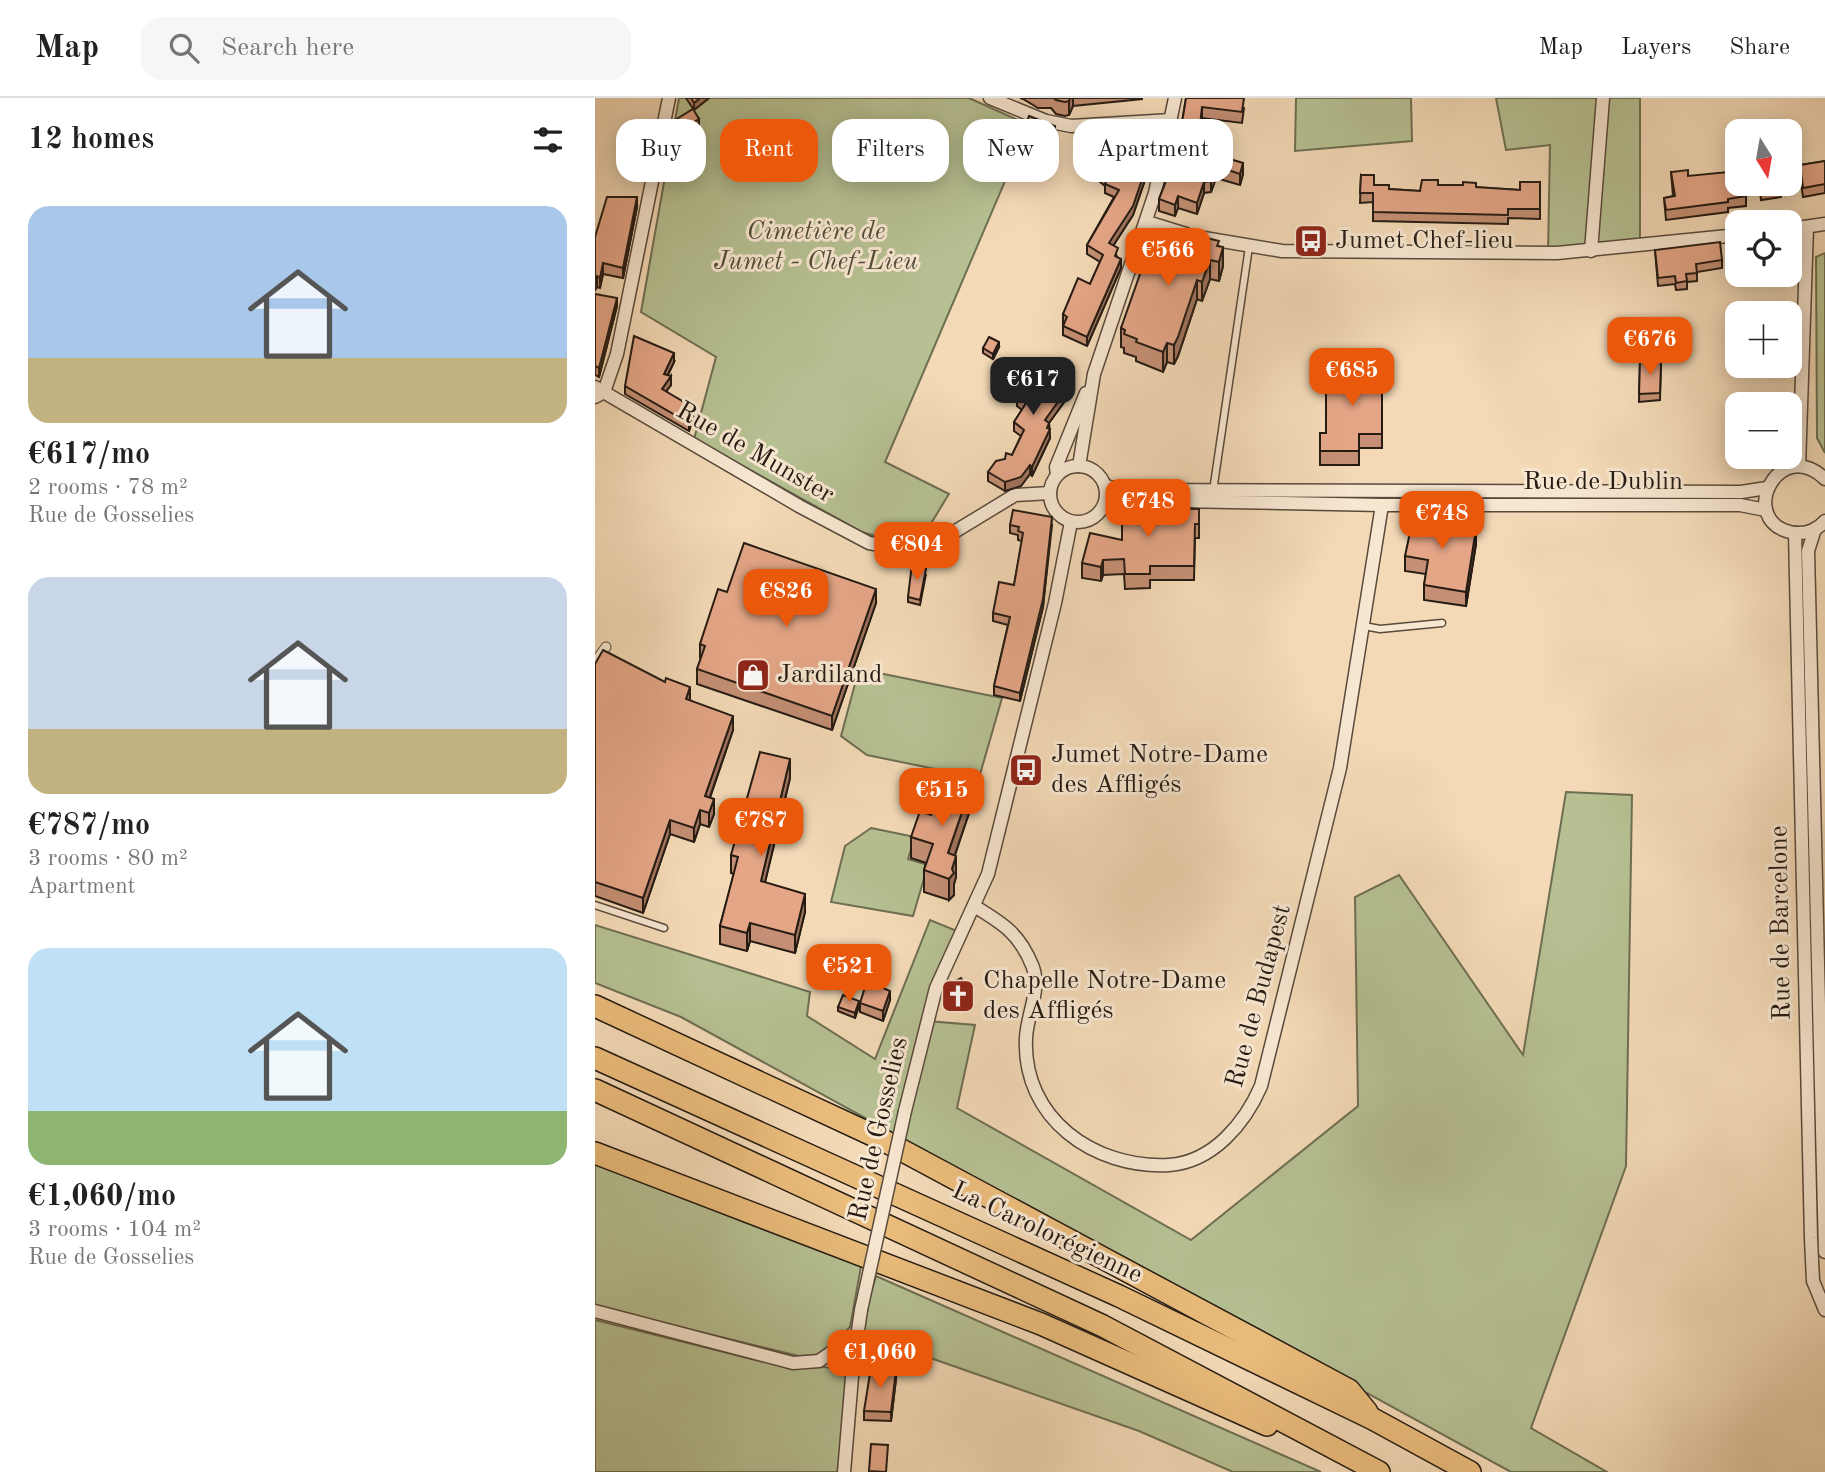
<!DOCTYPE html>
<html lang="en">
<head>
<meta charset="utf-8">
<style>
  :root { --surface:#fff; --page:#f6f6f6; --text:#222; --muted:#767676; --line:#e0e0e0; --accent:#ea580c }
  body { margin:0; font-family:"Old Standard TT",serif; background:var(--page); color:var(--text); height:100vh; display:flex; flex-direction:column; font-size:26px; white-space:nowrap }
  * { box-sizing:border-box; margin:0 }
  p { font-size:23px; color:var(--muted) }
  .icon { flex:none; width:38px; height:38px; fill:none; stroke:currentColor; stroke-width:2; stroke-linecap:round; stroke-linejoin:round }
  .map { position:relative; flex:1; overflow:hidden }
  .sheet { display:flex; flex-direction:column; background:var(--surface); width:595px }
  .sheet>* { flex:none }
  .guide { position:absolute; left:21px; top:21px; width:665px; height:63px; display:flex; gap:14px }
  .needle { width:46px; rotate:169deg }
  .buttons { position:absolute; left:1130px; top:21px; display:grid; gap:14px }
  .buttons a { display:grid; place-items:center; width:77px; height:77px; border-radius:14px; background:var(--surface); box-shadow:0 4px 18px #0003; font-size:35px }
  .price { position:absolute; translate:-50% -60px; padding:0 16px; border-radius:14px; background:var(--accent); color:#fff; font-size:23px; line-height:46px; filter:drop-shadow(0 2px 4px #0008) }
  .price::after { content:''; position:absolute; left:50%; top:42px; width:21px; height:16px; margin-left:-10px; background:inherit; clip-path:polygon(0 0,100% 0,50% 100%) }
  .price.on { background:#222; color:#fff }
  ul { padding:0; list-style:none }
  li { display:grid; align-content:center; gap:14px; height:371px; padding:0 28px }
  li span { display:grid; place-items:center; height:217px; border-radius:21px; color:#555 }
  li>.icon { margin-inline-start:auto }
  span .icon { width:126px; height:126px; fill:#fffc; stroke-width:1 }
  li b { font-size:30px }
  h2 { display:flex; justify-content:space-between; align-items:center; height:84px; padding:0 28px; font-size:30px }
  .chip { padding:0 24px; border-radius:21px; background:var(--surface); box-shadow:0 4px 18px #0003; font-size:24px; line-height:63px }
  .chip.on { background:var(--accent); color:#fff }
  header { display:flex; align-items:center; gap:42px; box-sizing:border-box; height:98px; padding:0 35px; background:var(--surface); border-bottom:2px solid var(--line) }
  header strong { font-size:33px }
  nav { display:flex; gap:38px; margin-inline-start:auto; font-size:24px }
  .search { width:490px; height:63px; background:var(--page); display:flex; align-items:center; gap:18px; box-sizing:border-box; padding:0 24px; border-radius:21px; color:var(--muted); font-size:26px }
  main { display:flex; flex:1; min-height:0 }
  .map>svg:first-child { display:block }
</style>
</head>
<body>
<header>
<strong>Map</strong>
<div class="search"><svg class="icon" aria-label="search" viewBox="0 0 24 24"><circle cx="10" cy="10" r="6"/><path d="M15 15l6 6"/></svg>Search here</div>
<nav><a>Map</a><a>Layers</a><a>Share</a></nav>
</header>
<main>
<section class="sheet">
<h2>12 homes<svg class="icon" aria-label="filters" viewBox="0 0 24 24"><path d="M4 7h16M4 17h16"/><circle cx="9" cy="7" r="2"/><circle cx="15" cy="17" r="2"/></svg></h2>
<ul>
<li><span style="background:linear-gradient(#a9c7e8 70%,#c2b280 0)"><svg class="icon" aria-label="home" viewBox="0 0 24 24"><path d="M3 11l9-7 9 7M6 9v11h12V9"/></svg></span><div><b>€617/mo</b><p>2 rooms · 78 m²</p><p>Rue de Gosselies</p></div></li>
<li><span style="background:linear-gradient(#c9d6e8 70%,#c2b280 0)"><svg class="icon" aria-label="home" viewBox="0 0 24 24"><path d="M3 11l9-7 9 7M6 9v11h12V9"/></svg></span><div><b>€787/mo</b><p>3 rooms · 80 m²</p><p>Apartment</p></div></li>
<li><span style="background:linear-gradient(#bfe0f5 75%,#8fb573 0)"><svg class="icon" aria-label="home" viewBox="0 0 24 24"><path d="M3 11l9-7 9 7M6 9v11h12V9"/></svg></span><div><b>€1,060/mo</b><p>3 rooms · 104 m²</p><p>Rue de Gosselies</p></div></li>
</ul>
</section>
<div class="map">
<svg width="1230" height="1374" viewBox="0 0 1230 1374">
  <rect width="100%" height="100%" fill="#f3d9b6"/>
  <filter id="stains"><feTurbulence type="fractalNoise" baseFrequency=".00286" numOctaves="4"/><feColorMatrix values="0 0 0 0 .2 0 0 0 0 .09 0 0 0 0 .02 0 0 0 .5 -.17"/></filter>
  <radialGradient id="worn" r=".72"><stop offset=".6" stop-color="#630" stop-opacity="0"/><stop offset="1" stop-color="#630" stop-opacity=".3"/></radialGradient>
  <g fill="#b6c092" stroke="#6e6e52" stroke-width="2">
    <path d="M84,0H374L434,27L290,364L354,396L321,450L267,434L99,341L121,259L46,214Z"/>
    <path d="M701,0H816L817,43L700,53Z"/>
    <path d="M901,0H1045V148L953,155L955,47L911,52Z"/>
    <path d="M1230,155V355L1222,340L1221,159Z"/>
    <path d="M264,571L407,600L384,680L272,657L246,638Z"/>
    <path d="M971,694L1037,697L1031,1068L936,1330L1012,1374H916L86,919L0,885V827L215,894L212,918L280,961L335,822L367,835L333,923L380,927L362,1010L596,1142L763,1008L760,799L804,777L928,957Z"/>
    <path d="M276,730L320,739L313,761L333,767L318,818L236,804L250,748Z"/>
    <path d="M0,1058L267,1163L255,1229L224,1263L0,1208Z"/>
    <path d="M281,1178L726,1374H638L544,1333L264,1235Z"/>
    <path d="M0,1222L157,1261L237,1270L260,1242L249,1374H0Z"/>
  </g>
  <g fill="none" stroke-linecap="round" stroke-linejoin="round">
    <g stroke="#584a3c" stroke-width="9">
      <g id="service">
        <path d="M618,393L654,149"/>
        <path d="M769,528L785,531L847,525"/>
        <path d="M0,807L69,830"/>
      </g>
    </g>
    <g stroke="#584a3c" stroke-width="11">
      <path id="pedestrian" d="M0,564L11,549"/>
    </g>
    <g stroke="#584a3c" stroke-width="15">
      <g id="minor">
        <path d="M395,0L451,23L476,28L576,22"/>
        <path d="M552,124L591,136"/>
        <path d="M1195,131L1230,126"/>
        <path d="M609,140L687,153L962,155L1143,137"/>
        <path d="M996,153L1008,0"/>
        <path d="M0,289L204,408L274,445L312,452L336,448L420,397L455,395"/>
        <path d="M0,299L9,294L22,256L74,0"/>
        <circle cx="483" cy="396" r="28"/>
        <path d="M484,368L499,276L560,95L580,0"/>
        <path d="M1204,368L1212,129"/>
        <path d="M462,377L461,369L491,295"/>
        <path d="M1230,381C1184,337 1142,421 1195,434C1209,437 1221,433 1230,423"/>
        <path d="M510,388L530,392L1146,394L1172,390"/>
        <path d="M510,406L529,402L787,407H1145L1171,412"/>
        <path d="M1220,431L1213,453L1230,1154"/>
        <path d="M1200,435L1216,1140L1218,1183L1230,1212"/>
        <path d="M379,808C407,825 424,835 437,867C447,890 432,916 431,940C427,1020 499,1071 574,1067C618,1064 650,1025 666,988L745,670L787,407"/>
        <path d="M310,1013L341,890L393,776L460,505L476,424"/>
        <path d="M0,1213L198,1265L224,1263L264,1235"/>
        <path d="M249,1374L258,1267L266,1212"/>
      </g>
    </g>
    <g stroke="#251b13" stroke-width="24">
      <g id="motorway">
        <path d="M0,908L284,1040L754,1292L772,1314"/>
        <path d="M0,960L524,1198L778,1321L875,1374"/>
        <path d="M0,992L508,1228L784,1374"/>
        <path d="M0,1055L446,1226L672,1327"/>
      </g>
    </g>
    <use href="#service" stroke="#f7e6d0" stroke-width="6"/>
    <use href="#pedestrian" stroke="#f7e6d0" stroke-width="9"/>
    <use href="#minor" stroke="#f7e6d0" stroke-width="12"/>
    <use href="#motorway" stroke="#eabc7b" stroke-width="21"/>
    <g stroke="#584a3c" stroke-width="15" stroke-linecap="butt">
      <path id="minor-bridge" d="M266,1212L310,1013"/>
    </g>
    <use href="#minor-bridge" stroke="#f7e6d0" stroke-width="12"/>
  </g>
  <g fill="#c48f74" stroke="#251b13" stroke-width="2">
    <path d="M91,0H114L99,12Z"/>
    <path d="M425,0H547V1L478,8L474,17L470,18L461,16L456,10H443L428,1Z"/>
    <path d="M591,0L649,10L647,25L607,20L604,46L607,53L648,76L645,87L621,80L616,94L609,95L602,116L583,110L580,118L564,113V101L582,55Z"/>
    <path d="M80,22L104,30L86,41L80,31Z"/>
    <path d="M428,33L460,38L454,53L428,43Z"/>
    <path d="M556,41L552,76L538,117L518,148L526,170L492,248L468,237V216L495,186L505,164L492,156V147L519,99L510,95V88L504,83V74Z"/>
    <path d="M1230,63V95L1208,99L1205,77V67Z"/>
    <path d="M1076,74L1093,78L1151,98V108L1133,110V114L1071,122L1069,100L1078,98Z"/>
    <path d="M766,77L779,87L794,91L825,93L843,87L925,92L945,84V121L913,120V126L778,123V104L765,105Z"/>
    <path d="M1164,86H1185L1186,99L1166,102Z"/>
    <path d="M42,109L28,180L8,176L5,190L2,189L0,192V139Z"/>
    <path d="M570,147L624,148L628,168L624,183L615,181L607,203L602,201L583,258L579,266L572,264L568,274L541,263V259L529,255V250L526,249V230Z"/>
    <path d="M1060,152L1127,162V170L1102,174V183L1092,184V191L1081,192L1080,186L1063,188Z"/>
    <path d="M0,196L22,208L4,279L0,277Z"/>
    <path d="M404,249L398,261L388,255V250Z"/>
    <path d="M1045,263L1066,264L1065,302L1044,304Z"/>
    <path d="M79,264L73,277L76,287L71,293L99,318L94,333L30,296V288Z"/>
    <path d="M454,272L476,280L470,295V303L454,325L455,340L437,378L435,376L426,388L410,393L393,383V374L417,357L426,338L419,333V324L427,312L422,308V302L419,301V291Z"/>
    <path d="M787,272V350H764V367H725V335H731Z"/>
    <path d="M556,410L604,411V440H600L599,482H555V490L530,491L529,476L508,477L506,483L487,480V465L527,442Z"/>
    <path d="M841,425L881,446L871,508L829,502V487L831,476L810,473V458Z"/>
    <path d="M415,427H457L448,509L425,603L399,597V588L413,527L398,523V515L419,487L427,443L423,442V437L415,435Z"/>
    <path d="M331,476L325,507L313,504V499Z"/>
    <path d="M132,494L281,505L237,632L102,586V571L106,561L105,560V546Z"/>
    <path d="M0,566L95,602L138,632L115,700L119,716L114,729L105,726L99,744L75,736L48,815L0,798Z"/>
    <path d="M195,680L170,784L210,814L200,855L155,843L152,853L125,846V828L139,776L136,775V757Z"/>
    <path d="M375,712L360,757L361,779L359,786V797L354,802L329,794V772L331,765L316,760V739L336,717Z"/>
    <path d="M354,893L372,900L370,906L364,910L357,908L354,902Z"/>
    <path d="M295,902L288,923L265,914V905Z"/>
    <path d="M264,908L260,920L243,913V909Z"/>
    <path d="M301,1281L296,1323L269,1322V1313Z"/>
  </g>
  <g fill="#a0745e" stroke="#251b13" stroke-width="2">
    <path d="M105,0H114L99,12V5Z"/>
    <path d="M475,0H478V8L474,17V3Z"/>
    <path d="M607,9V20L603,57V46Z"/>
    <path d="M104,21V30L86,41V32Z"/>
    <path d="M460,28V38L454,53V43Z"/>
    <path d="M556,33V41L552,76L538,117L514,154V145Z"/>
    <path d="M648,65V76L645,87V76Z"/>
    <path d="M621,68V80L616,94V83Z"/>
    <path d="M609,84V95L602,116V105Z"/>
    <path d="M583,98V110L580,118V107Z"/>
    <path d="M42,99V109L28,180V170Z"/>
    <path d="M628,149V168L624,183V164Z"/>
    <path d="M526,161V170L492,248V239Z"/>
    <path d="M615,162V181L607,203V184Z"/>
    <path d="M8,165V176L5,190V180Z"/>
    <path d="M2,178V189L0,192V181Z"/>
    <path d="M602,182V201L583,258L579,266V247Z"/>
    <path d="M22,200V208L4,279V270Z"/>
    <path d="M404,244V249L398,261V256Z"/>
    <path d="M572,245V264L568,274V254Z"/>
    <path d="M79,255V264L69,284V276Z"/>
    <path d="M476,271V280L470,295V303L454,325L455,340L437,378V369L450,322L467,292Z"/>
    <path d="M76,278V287L67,299V291Z"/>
    <path d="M99,310V318L94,333V325Z"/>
    <path d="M435,367V376L426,388L410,393V384Z"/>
    <path d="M457,419L448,509L425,603V595Z"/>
    <path d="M881,431V446L871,508V494Z"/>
    <path d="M508,462V477L506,483V469Z"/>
    <path d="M281,491V505L237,632V618Z"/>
    <path d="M95,589V603L91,601Z"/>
    <path d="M138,618V632L110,713V698Z"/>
    <path d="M195,661V680L166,801V783Z"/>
    <path d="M375,691V712L353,777V755Z"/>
    <path d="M119,701V716L114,729V715Z"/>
    <path d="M105,712V726L99,744V730Z"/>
    <path d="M75,722V736L48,815V800Z"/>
    <path d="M361,758V779L359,786V797L354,802V781Z"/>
    <path d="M210,796V814L200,855V837Z"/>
    <path d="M155,825V843L152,853V835Z"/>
    <path d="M372,890V900L370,906L364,910V900Z"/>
    <path d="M295,893V902L288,923V913Z"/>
    <path d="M264,903V908L260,920V915Z"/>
    <path d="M301,1272V1281L296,1323V1314Z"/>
  </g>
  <g fill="#e4a687" stroke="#251b13" stroke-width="2">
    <path d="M96,0H105L99,5Z"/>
    <path d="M459,0H475L474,3L470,4L461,2Z"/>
    <path d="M591,0H649L647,14L607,9L603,46L607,47L605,52L648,65L645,76L621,68L616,83L609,84L602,105L583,98L580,107L564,101L582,55Z"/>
    <path d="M98,11L104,21L86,32L80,22Z"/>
    <path d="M434,18L460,28L454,43L428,33Z"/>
    <path d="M552,28L556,33L552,67L538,108L514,145L523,150L520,158L526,161L492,239L468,228L472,219L468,216L483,180L495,186L508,157L492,147L524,92L510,86L512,81L504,74L519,59L525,29Z"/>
    <path d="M1230,63V86L1208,90L1205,67Z"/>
    <path d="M1093,72V78L1143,73V86H1147L1151,98L1133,101V104L1071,112L1069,100L1080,98L1076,74Z"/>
    <path d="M766,77H779V87H794V91L825,93L827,82H843V87H868V84L881,85V89L925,92V84H945V111H913V117L778,114V95H765Z"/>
    <path d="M1165,86H1185L1186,91L1166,93Z"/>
    <path d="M12,99H42L28,170L8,165L5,180L2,178L0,181V139Z"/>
    <path d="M578,132L624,143L622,148L628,149L624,164L615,162L607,184L602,182L583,239L579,247L572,245L568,254L541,244L542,241L529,236L530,232L526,230L557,142L570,147Z"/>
    <path d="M1125,144L1127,162L1101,166L1102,175L1091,176L1092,183L1081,185L1080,178L1063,180L1060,152Z"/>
    <path d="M0,196L22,200L4,270L0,268Z"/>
    <path d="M39,238L79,255L69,276L76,278L67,291L99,310L94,325L30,288Z"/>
    <path d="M394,239L404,244L398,256L388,250Z"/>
    <path d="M438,261L454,272L460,262L476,271L467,292L470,294L450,322L454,325L452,330L455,331L437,369L435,367L426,379L410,384L393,374L401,363L410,361L411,355L417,357L429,332L419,324L431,305L422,299L425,295L419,291Z"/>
    <path d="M1045,263L1066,264L1065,295L1044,296Z"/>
    <path d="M731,272H787V336H764V353H725V335H731Z"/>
    <path d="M556,405V410L604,411V426H600L599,468H555V476H530L529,461L508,462L506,469L487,465L495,435L527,442V406Z"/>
    <path d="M820,411L841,414L839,424L881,431L871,494L829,487L833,462L810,458Z"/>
    <path d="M418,412L457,419L448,501L425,595L399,588L415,519L398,515L404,484L419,487L428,435L423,433L424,429L415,427Z"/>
    <path d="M149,445L281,491L237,618L102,571L110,548L105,546L123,491L132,494Z"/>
    <path d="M317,466L331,471L325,502L313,499Z"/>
    <path d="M8,552L70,584L71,580L95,589L91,601L138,618L110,698L119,701L114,715L105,712L99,730L75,722L48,800L0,784V566Z"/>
    <path d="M165,654L195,661L166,783L210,796L200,837L155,825L152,835L125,828L143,759L136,757Z"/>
    <path d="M348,682L375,691L353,755L361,758L357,771L359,775L354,781L329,772L338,746L316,739L325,713L336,717Z"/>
    <path d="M366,880L372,890L370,897L364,900L357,898L354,893L355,886Z"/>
    <path d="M272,883L295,893L288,913L265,905Z"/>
    <path d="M248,897L264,903L260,915L243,909Z"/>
    <path d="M276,1269L301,1272L296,1314L269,1313Z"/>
    <path d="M276,1346L293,1347L291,1374L274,1373Z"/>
  </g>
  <defs>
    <g id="bus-square" transform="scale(1.75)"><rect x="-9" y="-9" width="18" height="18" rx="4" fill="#8f2418" stroke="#f7e6d0"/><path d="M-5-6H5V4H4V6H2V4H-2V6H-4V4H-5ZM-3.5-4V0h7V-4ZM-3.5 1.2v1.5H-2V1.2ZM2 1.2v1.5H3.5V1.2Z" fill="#fff"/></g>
    <g id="shop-square" transform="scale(1.75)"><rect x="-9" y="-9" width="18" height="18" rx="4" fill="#8f2418" stroke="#f7e6d0"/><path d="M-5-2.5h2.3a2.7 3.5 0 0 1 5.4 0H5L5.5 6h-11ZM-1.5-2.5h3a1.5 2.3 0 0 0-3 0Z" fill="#fff"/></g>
    <g id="church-square" transform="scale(1.75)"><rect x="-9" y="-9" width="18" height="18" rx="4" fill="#8f2418" stroke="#f7e6d0"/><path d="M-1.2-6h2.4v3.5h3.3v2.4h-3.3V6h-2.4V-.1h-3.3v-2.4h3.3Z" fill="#fff"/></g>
  </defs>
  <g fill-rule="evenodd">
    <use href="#bus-square" x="716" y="143"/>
    <use href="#shop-square" x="158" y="577"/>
    <use href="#bus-square" x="431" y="672"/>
    <use href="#church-square" x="363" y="898"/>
  </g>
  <g text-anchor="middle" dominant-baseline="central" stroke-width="6" stroke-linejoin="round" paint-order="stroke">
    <g font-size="26" font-style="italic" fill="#504d39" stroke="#f7e6d0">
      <text x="221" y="134">Cimetière de<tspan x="221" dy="30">Jumet - Chef-Lieu</tspan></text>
    </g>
    <g font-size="26" fill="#251b13" stroke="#f7e6d0" text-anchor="start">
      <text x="740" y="143">Jumet Chef-lieu</text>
      <text x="182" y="577">Jardiland</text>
      <text x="456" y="657">Jumet Notre-Dame<tspan x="456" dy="30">des Affligés</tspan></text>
      <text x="388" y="883">Chapelle Notre-Dame<tspan x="388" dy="30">des Affligés</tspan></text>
    </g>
    <g font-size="26" fill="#251b13" stroke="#f7e6d0">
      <text transform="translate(160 355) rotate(30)">Rue de Munster</text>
      <text x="1008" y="384">Rue de Dublin</text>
      <text transform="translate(1186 825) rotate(-91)">Rue de Barcelone</text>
      <text transform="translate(664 898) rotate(-75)">Rue de Budapest</text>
      <text transform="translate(284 1031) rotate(-77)">Rue de Gosselies</text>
      <text transform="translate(452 1135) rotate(25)">La Carolorégienne</text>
    </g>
  </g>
  <rect width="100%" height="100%" filter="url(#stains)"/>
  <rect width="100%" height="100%" fill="url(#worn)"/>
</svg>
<div class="buttons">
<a><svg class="needle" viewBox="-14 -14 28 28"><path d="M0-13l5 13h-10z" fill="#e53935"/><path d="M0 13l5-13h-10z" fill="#767676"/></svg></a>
<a><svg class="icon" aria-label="locate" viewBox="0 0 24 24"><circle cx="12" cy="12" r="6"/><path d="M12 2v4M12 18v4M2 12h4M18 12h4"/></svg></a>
<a>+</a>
<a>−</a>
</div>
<b class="price" style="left:573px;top:190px">€566</b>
<b class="price" style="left:1055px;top:279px">€676</b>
<b class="price" style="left:757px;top:310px">€685</b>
<b class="price on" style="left:438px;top:319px">€617</b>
<b class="price" style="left:553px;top:441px">€748</b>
<b class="price" style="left:847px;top:453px">€748</b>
<b class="price" style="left:322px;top:484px">€804</b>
<b class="price" style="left:191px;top:531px">€826</b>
<b class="price" style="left:347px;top:730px">€515</b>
<b class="price" style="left:166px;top:760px">€787</b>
<b class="price" style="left:254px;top:906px">€521</b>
<b class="price" style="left:285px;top:1292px">€1,060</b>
<div class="guide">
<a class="chip">Buy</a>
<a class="chip on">Rent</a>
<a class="chip">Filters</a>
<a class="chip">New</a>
<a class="chip">Apartment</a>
</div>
</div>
</main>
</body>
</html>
